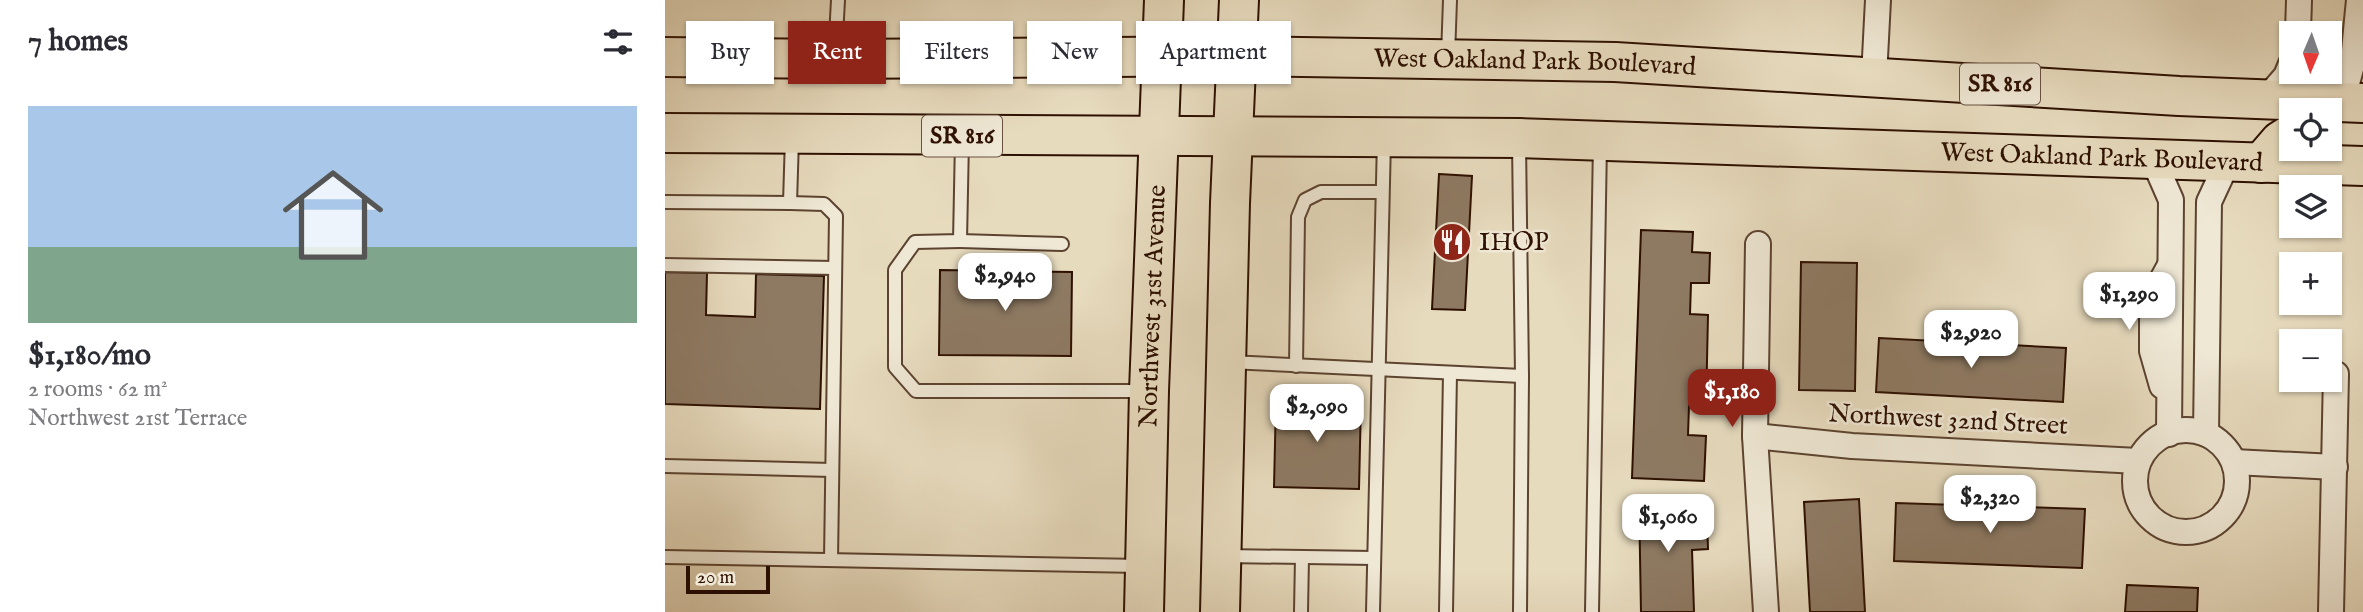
<!DOCTYPE html>
<html lang="en">
<head>
<meta charset="utf-8">
<style>
  :root { --surface:#fff; --page:#f2f2f3; --text:#2b2b33; --muted:#7c7c81; --accent:#8f2418 }
  body { margin:0; font-family:"IM FELL English",serif; background:var(--page); color:var(--text); height:100vh; display:flex; flex-direction:column; font-size:26px; white-space:nowrap }
  * { box-sizing:border-box; margin:0 }
  p { font-size:23px; color:var(--muted) }
  .icon { flex:none; width:38px; height:38px; fill:none; stroke:currentColor; stroke-width:2; stroke-linecap:round; stroke-linejoin:round }
  .map { position:relative; flex:1; overflow:hidden }
  .panel { display:flex; flex-direction:column; background:var(--surface); width:665px }
  .panel>* { flex:none }
  .banner { position:absolute; left:21px; top:21px; width:665px; height:63px; display:flex; gap:14px }
  .needle { width:46px; rotate:182deg }
  .buttons { position:absolute; left:1614px; top:21px; display:grid; gap:14px }
  .buttons a { display:grid; place-items:center; width:63px; height:63px; border-radius:0px; background:var(--surface); box-shadow:0 2px 5px #0004; font-size:35px }
  .scale { position:absolute; left:21px; bottom:18px; width:84px; box-sizing:border-box; padding-left:7px; border:4px solid #2e1001; border-top:0; font-size:19px; line-height:24px; white-space:nowrap; color:#2e1001; -webkit-text-stroke:5px #efe8d5; paint-order:stroke }
  .price { position:absolute; translate:-50% -60px; padding:0 16px; border-radius:14px; background:#fff; color:#222; font-size:23px; line-height:46px; filter:drop-shadow(0 2px 4px #0008) }
  .price::after { content:''; position:absolute; left:50%; top:42px; width:21px; height:16px; margin-left:-10px; background:inherit; clip-path:polygon(0 0,100% 0,50% 100%) }
  .price.on { background:var(--accent); color:#fff }
  ul { padding:0; list-style:none }
  li { display:grid; align-content:center; gap:14px; height:371px; padding:0 28px }
  li span { display:grid; place-items:center; height:217px; border-radius:0px; color:#555 }
  li>.icon { margin-inline-start:auto }
  span .icon { width:126px; height:126px; fill:#fffc; stroke-width:1 }
  li b { font-size:30px }
  h2 { display:flex; justify-content:space-between; align-items:center; height:84px; padding:0 28px; font-size:30px }
  .chip { padding:0 24px; border-radius:0px; background:var(--surface); box-shadow:0 2px 5px #0004; font-size:24px; line-height:63px }
  .chip.on { background:var(--accent); color:#fff }
  main { display:flex; flex:1; min-height:0 }
  .map>svg:first-child { display:block }
</style>
</head>
<body>
<main>
<section class="panel">
<h2>7 homes<svg class="icon" aria-label="filters" viewBox="0 0 24 24"><path d="M4 7h16M4 17h16"/><circle cx="9" cy="7" r="2"/><circle cx="15" cy="17" r="2"/></svg></h2>
<ul>
<li><span style="background:linear-gradient(#a9c7e8 65%,#7fa58c 0)"><svg class="icon" aria-label="home" viewBox="0 0 24 24"><path d="M3 11l9-7 9 7M6 9v11h12V9"/></svg></span><div><b>$1,180/mo</b><p>2 rooms · 62 m²</p><p>Northwest 21st Terrace</p></div></li>
</ul>
</section>
<div class="map">
<svg width="1698" height="612" viewBox="0 0 1698 612">
  <rect width="100%" height="100%" fill="#e7dbbe"/>
  <filter id="stains"><feTurbulence type="fractalNoise" baseFrequency=".00286" numOctaves="4"/><feColorMatrix values="0 0 0 0 .2 0 0 0 0 .09 0 0 0 0 .02 0 0 0 .5 -.17"/></filter>
  <radialGradient id="worn" r=".72"><stop offset=".6" stop-color="#630" stop-opacity="0"/><stop offset="1" stop-color="#630" stop-opacity=".3"/></radialGradient>
  <g fill="#8e7a63" stroke="#2e1001" stroke-width="2">
    <path d="M774,174L807,176L800,310L767,309Z"/>
    <path d="M976,230L1028,232L1027,252L1045,253L1044,283H1026L1025,314L1043,315L1041,407L1024,406L1023,435L1041,436L1039,481L967,478Z"/>
    <path d="M1136,262L1192,263L1190,391L1134,390Z"/>
    <path d="M275,270L407,272L406,356L274,355Z"/>
    <path d="M0,272L42,273L41,315L90,317L91,274L159,276L155,409L0,404Z"/>
    <path d="M1214,338L1401,348L1398,402L1211,392Z"/>
    <path d="M611,400L696,402L694,489L609,487Z"/>
    <path d="M1024,498V520H1042L1043,549L1027,550L1029,612H976L974,499Z"/>
    <path d="M1194,499L1200,612H1145L1139,502Z"/>
    <path d="M1231,503L1420,509L1417,568L1229,561Z"/>
    <path d="M1462,585L1533,588L1532,612H1460Z"/>
  </g>
  <g fill="none" stroke-linecap="round" stroke-linejoin="round">
    <g stroke="#5c4330" stroke-width="16">
      <g id="lane">
        <path d="M170,55L173,0"/>
        <path d="M783,56L785,0"/>
        <path d="M297,140L295,241L250,242L230,270V367L251,391H479"/>
        <path d="M854,142L857,376L855,612"/>
        <path d="M0,202L125,203L127,138"/>
        <path d="M125,203L159,204L171,216L166,560"/>
        <path d="M295,241L397,244"/>
        <path d="M0,265L170,268"/>
        <path d="M564,362L857,376"/>
        <path d="M631,366L633,217L640,200L656,192H717"/>
        <path d="M0,466L167,470"/>
        <path d="M559,556L709,558"/>
        <path d="M0,557L476,566"/>
        <path d="M636,612L637,557"/>
        <path d="M708,612L719,140"/>
        <path d="M781,612L785,373"/>
        <path d="M927,612L935,143"/>
      </g>
    </g>
    <g stroke="#5c4330" stroke-width="28">
      <g id="street">
        <path d="M1633,33L1634,0"/>
        <path d="M1209,77L1213,0"/>
        <path d="M1602,98L1621,76L1626,64"/>
        <path d="M1677,102L1688,61L1694,0"/>
        <path d="M1488,159L1506,200L1504,434"/>
        <path d="M1093,244L1090,436L1101,612"/>
        <path d="M1497,386L1487,351V298L1504,267"/>
        <circle cx="1521" cy="481" r="51"/>
        <path d="M1541,434L1544,202L1563,161"/>
        <path d="M1090,436L1187,446L1473,461"/>
        <path d="M1569,462L1670,467"/>
        <path d="M1666,612L1671,374"/>
      </g>
    </g>
    <g stroke="#2e1001" stroke-width="42">
      <g id="primary">
        <path id="s1" d="M0,57L170,59L572,56L950,62L1514,96L1698,103"/>
        <path id="s2" d="M0,133L854,138L1698,166"/>
        <path d="M1596,163L1615,141L1626,134"/>
        <path id="s3" d="M479,612L484,391L499,0"/>
        <path d="M555,612L565,203L574,0"/>
      </g>
    </g>
    <use href="#lane" stroke="#efe8d5" stroke-width="12"/>
    <use href="#street" stroke="#efe8d5" stroke-width="24"/>
    <use href="#primary" stroke="#e7dbbe" stroke-width="38"/>
  </g>
  <defs>
    <g id="restaurant-disc" transform="scale(2.0125)"><circle r="9.5" fill="#8f2418" stroke="#efe8d5"/><path d="M-5-6h1v4h1v-4h1v4h1v-4h1v5L-1.5 .5V6h-2V.5L-5-1ZM5-6V6H3V1.5H1.5Q1.5-4 5-6Z" fill="#fff"/></g>
  </defs>
  <g fill-rule="evenodd">
    <use href="#restaurant-disc" x="787" y="242"/>
  </g>
  <g text-anchor="middle" dominant-baseline="central" stroke-width="5" stroke-linejoin="round" paint-order="stroke">
    <g fill="#efe8d5" stroke="#685141" stroke-width="2">
      <rect x="1295" y="63.5" width="80" height="41" rx="5"/>
      <rect x="257" y="115.5" width="80" height="41" rx="5"/>
    </g>
    <g font-size="24" font-weight="bold" fill="#2e1001">
      <text x="1335" y="84">SR 816</text>
      <text x="297" y="136">SR 816</text>
    </g>
    <g font-size="26" fill="#2e1001" stroke="#efe8d5">
      <text stroke="none"><textPath href="#s1" startOffset="870">West Oakland Park Boulevard</textPath></text>
      <text stroke="none"><textPath href="#s2" startOffset="1437">West Oakland Park Boulevard</textPath></text>
      <text stroke="none"><textPath href="#s3" startOffset="306">Northwest 31st Avenue</textPath></text>
      <text transform="translate(1283 420) rotate(3)">Northwest 32nd Street</text>
    </g>
    <g font-size="26" fill="#2e1001" stroke="#efe8d5" text-anchor="start">
      <text x="814" y="242">IHOP</text>
    </g>
  </g>
  <rect width="100%" height="100%" filter="url(#stains)"/>
  <rect width="100%" height="100%" fill="url(#worn)"/>
</svg>
<div class="buttons">
<a><svg class="needle" viewBox="-14 -14 28 28"><path d="M0-13l5 13h-10z" fill="#e53935"/><path d="M0 13l5-13h-10z" fill="#7c7c81"/></svg></a>
<a><svg class="icon" aria-label="locate" viewBox="0 0 24 24"><circle cx="12" cy="12" r="6"/><path d="M12 2v4M12 18v4M2 12h4M18 12h4"/></svg></a>
<a><svg class="icon" aria-label="layers" viewBox="0 0 24 24"><path d="M12 4l9 5-9 5-9-5zM3 14l9 5 9-5"/></svg></a>
<a>+</a>
<a>−</a>
</div>
<div class="scale">20 m</div>
<b class="price" style="left:340px;top:313px">$2,940</b>
<b class="price" style="left:1464px;top:332px">$1,290</b>
<b class="price" style="left:1306px;top:370px">$2,920</b>
<b class="price on" style="left:1067px;top:429px">$1,180</b>
<b class="price" style="left:652px;top:444px">$2,090</b>
<b class="price" style="left:1325px;top:535px">$2,320</b>
<b class="price" style="left:1003px;top:554px">$1,060</b>
<div class="banner">
<a class="chip">Buy</a>
<a class="chip on">Rent</a>
<a class="chip">Filters</a>
<a class="chip">New</a>
<a class="chip">Apartment</a>
</div>
</div>
</main>
</body>
</html>
